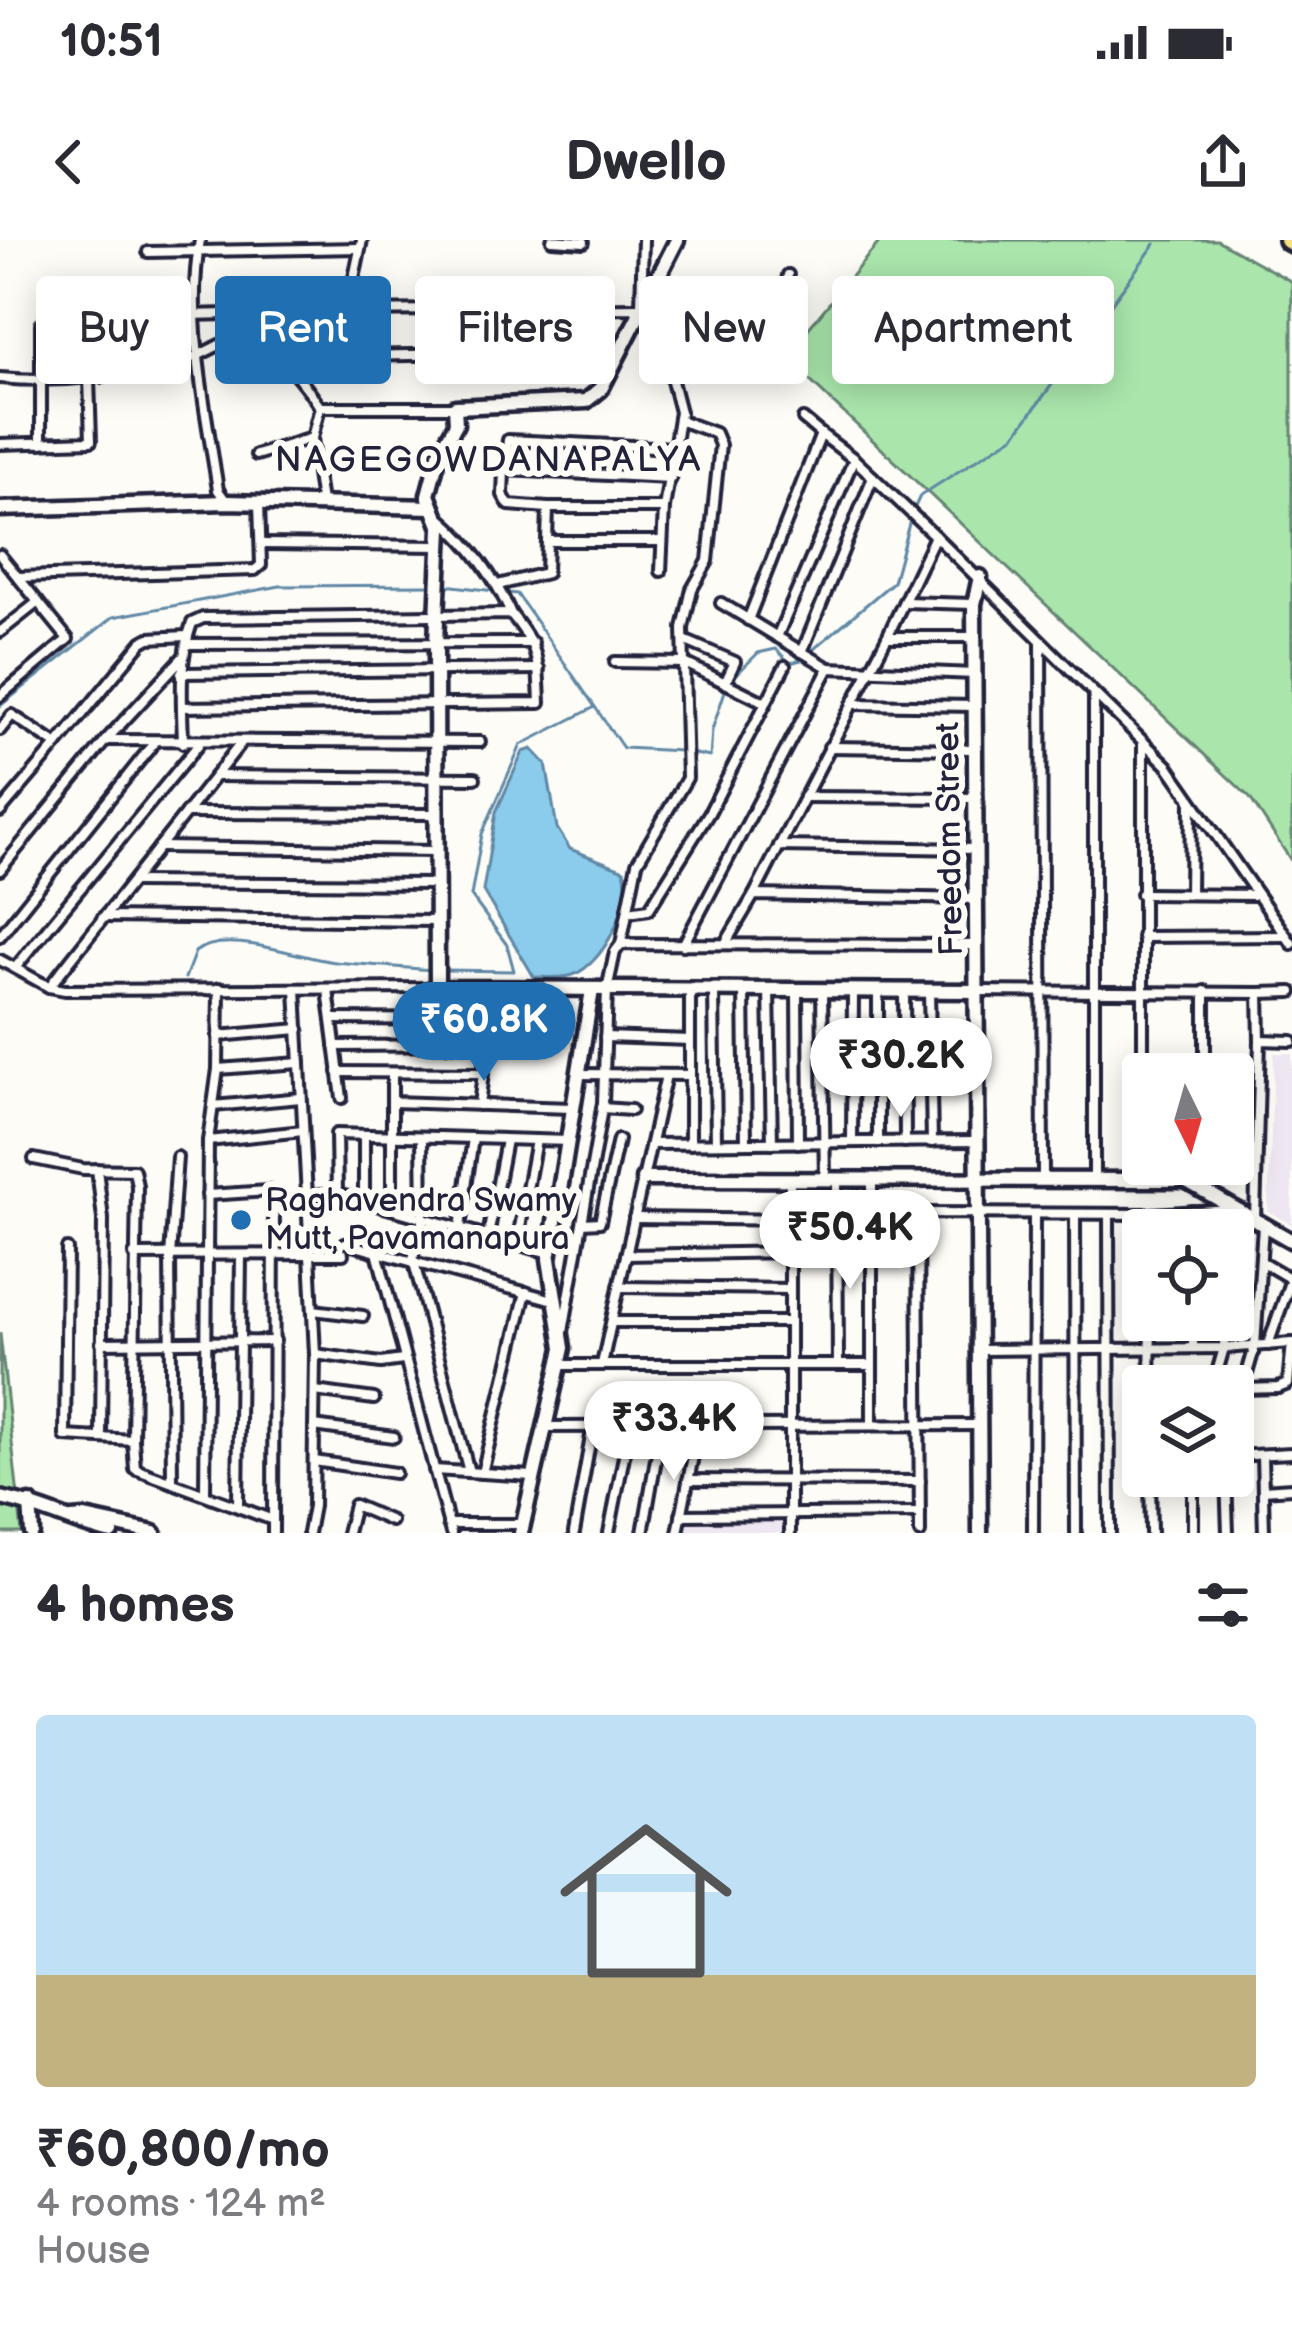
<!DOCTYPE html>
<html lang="en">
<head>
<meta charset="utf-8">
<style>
  :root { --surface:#fff; --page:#f7f7f7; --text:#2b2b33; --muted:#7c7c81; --line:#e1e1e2; --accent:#1f6fb2 }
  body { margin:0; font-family:"Balsamiq Sans",sans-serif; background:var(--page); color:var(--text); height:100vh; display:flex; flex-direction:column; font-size:45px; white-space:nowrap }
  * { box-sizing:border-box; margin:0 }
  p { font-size:39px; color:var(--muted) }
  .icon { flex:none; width:66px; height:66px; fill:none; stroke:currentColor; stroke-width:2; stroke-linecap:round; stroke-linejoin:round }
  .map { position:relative; height:1293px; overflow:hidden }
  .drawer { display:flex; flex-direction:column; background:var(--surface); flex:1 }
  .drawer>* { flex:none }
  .hud { position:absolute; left:36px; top:36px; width:1221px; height:108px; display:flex; gap:24px }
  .needle { width:78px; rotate:175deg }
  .controls { position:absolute; left:1122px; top:813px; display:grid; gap:24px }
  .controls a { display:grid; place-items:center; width:132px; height:132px; border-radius:12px; background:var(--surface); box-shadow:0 6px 30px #0003; font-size:60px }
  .price { position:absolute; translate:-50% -102px; padding:0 27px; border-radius:42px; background:#fff; color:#222; font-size:39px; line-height:78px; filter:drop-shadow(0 3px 6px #0008) }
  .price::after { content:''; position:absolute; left:50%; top:72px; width:36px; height:27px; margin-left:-18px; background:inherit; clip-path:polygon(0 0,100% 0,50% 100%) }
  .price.selected { background:var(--accent); color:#fff }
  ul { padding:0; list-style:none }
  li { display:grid; align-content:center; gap:24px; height:636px; padding:0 36px }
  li+li { border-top:3px solid var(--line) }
  li span { display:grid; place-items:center; height:372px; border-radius:12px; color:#555 }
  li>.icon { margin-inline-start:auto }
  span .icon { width:216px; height:216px; fill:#fffc; stroke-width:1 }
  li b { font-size:51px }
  h2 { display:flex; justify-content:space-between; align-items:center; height:144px; padding:0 36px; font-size:51px }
  .pill { padding:0 42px; border-radius:12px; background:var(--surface); box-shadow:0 6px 30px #0003; font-size:42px; line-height:108px }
  .pill.selected { background:var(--accent); color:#fff }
  .status { display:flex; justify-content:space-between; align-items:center; height:84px; padding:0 60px; background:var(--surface); direction:ltr }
  .status svg { height:33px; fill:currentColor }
  header { display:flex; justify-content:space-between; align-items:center; height:156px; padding:0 36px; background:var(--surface); font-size:54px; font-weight:600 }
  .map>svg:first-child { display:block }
</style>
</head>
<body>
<div class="status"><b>10:51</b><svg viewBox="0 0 49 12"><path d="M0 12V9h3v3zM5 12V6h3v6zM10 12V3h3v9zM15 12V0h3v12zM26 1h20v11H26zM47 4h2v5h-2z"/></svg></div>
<header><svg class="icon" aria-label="back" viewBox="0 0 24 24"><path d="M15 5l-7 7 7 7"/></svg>Dwello<svg class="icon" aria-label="share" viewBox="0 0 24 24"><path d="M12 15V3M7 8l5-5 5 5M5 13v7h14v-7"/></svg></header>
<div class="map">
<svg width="1292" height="1293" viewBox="0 0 1292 1293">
  <rect width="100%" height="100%" fill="#fdfcf7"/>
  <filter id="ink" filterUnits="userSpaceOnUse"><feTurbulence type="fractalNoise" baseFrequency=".00833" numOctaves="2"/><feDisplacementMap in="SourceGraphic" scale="24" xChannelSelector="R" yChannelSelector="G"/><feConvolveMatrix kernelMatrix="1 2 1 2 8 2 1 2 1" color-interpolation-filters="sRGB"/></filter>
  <g filter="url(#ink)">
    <g fill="#eee7f2">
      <path d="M1274,813H1292V985L1268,971Z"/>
      <path d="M688,1277L787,1279L786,1293H685Z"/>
    </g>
    <g fill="#aae6ac" stroke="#668474" stroke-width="3">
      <path d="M881,0H1217L1292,42V622L1250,558L785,117Z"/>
      <path d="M0,1093V1094L22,1293H0Z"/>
    </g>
    <path fill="#8bccec" stroke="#6188a5" stroke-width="3" d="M532,509L546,524L557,588L570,609L624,630C633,662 605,723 573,735C562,739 545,737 534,737L483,651L496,572L523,512Z"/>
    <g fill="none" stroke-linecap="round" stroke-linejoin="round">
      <g stroke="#6188a5" stroke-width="3">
        <path d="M913,271L920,256L1015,195L1155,4"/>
        <path d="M445,345L495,351"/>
        <path d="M508,353L517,354L595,467"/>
        <path d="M731,440L758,413L776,409L790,423L801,420L893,342L910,280"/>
        <path d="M0,466L113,377L280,346L432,345"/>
        <path d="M690,513L710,517L712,490L726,448"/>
        <path d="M441,730L514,731L507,705L471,656L482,594L521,505L595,467L623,508L681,511"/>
        <path d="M185,738L195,712C226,688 299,718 335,722C367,725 399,727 431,730"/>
      </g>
      <g stroke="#22223b" stroke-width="16">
        <g id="street">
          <path d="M200,0C185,81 206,169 218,250L226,261"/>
          <path d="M552,0L584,2"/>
          <path d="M148,12L360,8"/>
          <path d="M641,66L643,0"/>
          <path d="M89,72L101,137"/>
          <path d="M480,73V113"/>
          <path d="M148,76L347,71L362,0"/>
          <path d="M723,81L728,125"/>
          <path d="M767,84L780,85L788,35"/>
          <path d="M321,92H338L347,71L641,68L674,83L677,90L672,141L680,172L664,268H548L546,333L498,345"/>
          <path d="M359,116L610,111"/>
          <path d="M0,138C64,144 125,135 186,120C209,114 232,91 256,99C276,106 309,150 320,167H455"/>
          <path d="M320,167L312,198L321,263"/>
          <path d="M803,179L821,194"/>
          <path d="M41,203V84"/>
          <path d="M0,204L91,201L89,138"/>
          <path d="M256,215L312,198"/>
          <path d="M504,230L508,200L675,208"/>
          <path d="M548,268L509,265L503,255L504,230L671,238"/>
          <path d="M439,277C470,304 495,337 511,374"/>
          <path d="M548,301H662"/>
          <path d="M261,304L440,306"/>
          <path d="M0,315L68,399L0,456"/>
          <path d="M661,331L664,268"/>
          <path d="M18,337L255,330L261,325L259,263"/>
          <path d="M904,362L973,364"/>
          <path d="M721,363L829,428"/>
          <path d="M748,380L821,194L854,219"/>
          <path d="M0,392L38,362"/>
          <path d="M777,397L854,219L873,237"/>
          <path d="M887,397L935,296L1168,526L1292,704"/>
          <path d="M684,400L735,422L725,443"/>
          <path d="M1041,401L1043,940"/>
          <path d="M187,404L533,403"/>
          <path d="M802,412L873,237L935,296"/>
          <path d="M615,422L685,423L766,463"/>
          <path d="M181,433L539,429"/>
          <path d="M1094,455V940"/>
          <path d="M852,464L974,466"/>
          <path d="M182,467L540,463C538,419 539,408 511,374L203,378L192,383C178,422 182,462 183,503"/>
          <path d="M0,490L12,475L57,505L0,572"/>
          <path d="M106,500L480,502"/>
          <path d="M57,505L142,402L149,398L187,396"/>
          <path d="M1143,505V834"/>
          <path d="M829,507L974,509"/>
          <path d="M216,536L475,538"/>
          <path d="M804,557L975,558"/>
          <path d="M186,573L435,574"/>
          <path d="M779,606L975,609"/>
          <path d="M159,607L435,611"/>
          <path d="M0,630L106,500L183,417"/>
          <path d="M133,642L436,644"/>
          <path d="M1141,654L1256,655"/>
          <path d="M1190,654L1191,560"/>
          <path d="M754,655L887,397H973"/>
          <path d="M628,672L649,669L709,573L785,426"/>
          <path d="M103,677L436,681"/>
          <path d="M0,696L154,503"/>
          <path d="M1142,697L1286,696"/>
          <path d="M621,704L637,623L687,538L683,388L692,349L708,321L720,205L715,193L679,180"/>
          <path d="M725,704L754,655L976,659"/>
          <path d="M683,705L829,428L975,434"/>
          <path d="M0,720L49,747L65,750L436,748"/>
          <path d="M15,728L199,504"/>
          <path d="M49,747L241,503"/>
          <path d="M328,750L342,858"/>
          <path d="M690,750V904"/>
          <path d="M714,750L716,903"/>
          <path d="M744,750L746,903"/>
          <path d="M769,750L772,903"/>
          <path d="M797,750L798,903"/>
          <path d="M822,751L825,940"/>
          <path d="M878,751V902"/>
          <path d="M904,751L905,902"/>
          <path d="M929,751L932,902"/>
          <path d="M978,751L1259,753L1260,800"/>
          <path d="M1259,753L1292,752"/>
          <path d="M332,779L490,780"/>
          <path d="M218,796L299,789"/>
          <path d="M605,797L690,800"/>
          <path d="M335,806L487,805"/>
          <path d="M218,829L300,823"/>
          <path d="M338,832L483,833"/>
          <path d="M579,834L690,835"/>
          <path d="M1205,834V751"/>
          <path d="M392,862L572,868"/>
          <path d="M479,865L494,748"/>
          <path d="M213,866L301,858"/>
          <path d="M602,868L631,870"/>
          <path d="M364,895V962"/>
          <path d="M422,897L423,978L413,1019L469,1232"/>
          <path d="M208,901L303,891"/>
          <path d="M852,902L853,751"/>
          <path d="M651,904L979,901"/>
          <path d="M34,919L83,929L134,930L137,946L133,1200"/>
          <path d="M97,929L103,979L101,1197"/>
          <path d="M1143,938V886"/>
          <path d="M837,941L838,1125"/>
          <path d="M1204,949V924"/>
          <path d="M337,954L336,894L569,901"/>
          <path d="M207,955L269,951L274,956L273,1293"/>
          <path d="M306,956L337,954L549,1013"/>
          <path d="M392,969V833"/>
          <path d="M1192,971V990"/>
          <path d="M872,973H918"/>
          <path d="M1075,974L1076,1293"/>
          <path d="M1109,974L1110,1293"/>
          <path d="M634,978L790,980"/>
          <path d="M1255,979L1260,800L1292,801"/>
          <path d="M583,983L600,982L618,900"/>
          <path d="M460,988L473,898"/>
          <path d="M1152,990V974L1230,969"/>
          <path d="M1227,990V970"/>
          <path d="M488,996L506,900"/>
          <path d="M345,1003L377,1012"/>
          <path d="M517,1004L536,900"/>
          <path d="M67,1009L65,1196L133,1200L135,1229L273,1280"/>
          <path d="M134,1015L310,1014L296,749"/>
          <path d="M626,1015L790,1012"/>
          <path d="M1262,1022L1291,1039"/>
          <path d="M619,1047L790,1049"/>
          <path d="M313,1070L363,1076"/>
          <path d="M1193,1080V1108"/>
          <path d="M612,1082H790"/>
          <path d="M563,1092L603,863L607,750L615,712L621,704L978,705"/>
          <path d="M101,1103L275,1101"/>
          <path d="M1268,1105L1292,1036"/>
          <path d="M981,1110L1224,1108L1292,1103"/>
          <path d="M315,1114L310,1014H343"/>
          <path d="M602,1124L666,835"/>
          <path d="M560,1125H872V940"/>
          <path d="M1150,1146L1151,1080"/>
          <path d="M1190,1146H1214"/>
          <path d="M1213,1146L1224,1108L1225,1080"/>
          <path d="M1243,1149L1278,1148L1288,1144L1292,1103"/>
          <path d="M315,1151L374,1159"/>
          <path d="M1233,1182L1255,1106L1263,985"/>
          <path d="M872,1185V1125"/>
          <path d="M314,1186L394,1197"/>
          <path d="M546,1187L980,1185"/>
          <path d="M1262,1215L1264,1293"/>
          <path d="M1233,1216L1292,1213"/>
          <path d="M314,1221L395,1233"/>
          <path d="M434,1230L532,1236"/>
          <path d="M482,1233L526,1052"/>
          <path d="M1150,1236L1151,1293"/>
          <path d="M1226,1236L1228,1293"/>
          <path d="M172,1240L170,1017L177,917"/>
          <path d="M688,1240L920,1241"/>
          <path d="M1263,1250L1292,1248"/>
          <path d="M205,1253L208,901L218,829L219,748"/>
          <path d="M238,1266L241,1016"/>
          <path d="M681,1275L920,1273"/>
          <path d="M448,1284H522"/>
          <path d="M308,1293L313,1266L315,1114L381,1123L403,1120"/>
          <path d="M347,1293L354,1265L391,1281"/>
          <path d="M451,1293L377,1012L557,1061"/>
          <path d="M574,1293L593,1185"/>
          <path d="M609,1293L630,1185"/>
          <path d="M643,1293L662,1185"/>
          <path d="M678,1293L699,1185"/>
          <path d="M790,1293V941"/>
          <path d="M920,1293L918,973L1152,974"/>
          <path d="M1033,1293L1034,974"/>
          <path d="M1193,1293V1236"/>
        </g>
      </g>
      <g stroke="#22223b" stroke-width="21">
        <g id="secondary">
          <path d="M677,0L601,149L586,161L455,167L456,184L439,214L428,255L441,288L436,403L437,748L978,751"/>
          <path d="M0,269L227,262L432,267"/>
          <path d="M980,337L974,364L980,1293"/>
          <path d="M643,939L1185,940L1292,1001"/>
          <path d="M0,1258C40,1265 73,1284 112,1293"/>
          <path d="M30,1263L32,1293"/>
          <path d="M72,1279L85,1278L154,1293"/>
          <path d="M521,1293L563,1108L549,1019L592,750"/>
        </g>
      </g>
      <g stroke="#22223b" stroke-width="26">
        <path id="highway" d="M1288,0L1292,2"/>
      </g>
      <use href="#street" stroke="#fdfcf7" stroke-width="8"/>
      <use href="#secondary" stroke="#fdfcf7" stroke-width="12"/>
      <use href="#highway" stroke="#f5e382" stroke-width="16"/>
    </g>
  </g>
  <circle fill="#1f6fb2" stroke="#fdfcf7" stroke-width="4.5" cx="241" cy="980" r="12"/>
  <g text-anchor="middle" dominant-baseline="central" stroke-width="12" stroke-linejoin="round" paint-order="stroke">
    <g font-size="33" fill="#22223b" stroke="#fdfcf7">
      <text transform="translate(950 599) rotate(-91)">Freedom Street</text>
    </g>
    <g font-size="33" fill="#22223b" stroke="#fdfcf7" text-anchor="start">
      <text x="265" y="961">Raghavendra Swamy<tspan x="265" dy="38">Mutt, Pavamanapura</tspan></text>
    </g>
    <g font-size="36" letter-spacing="3" fill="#22223b" stroke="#fdfcf7">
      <text x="489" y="220">NAGEGOWDANAPALYA</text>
    </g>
  </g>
</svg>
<div class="controls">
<a><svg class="needle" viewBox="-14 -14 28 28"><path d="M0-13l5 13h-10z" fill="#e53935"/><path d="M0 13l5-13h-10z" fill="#7c7c81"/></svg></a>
<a><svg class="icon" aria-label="locate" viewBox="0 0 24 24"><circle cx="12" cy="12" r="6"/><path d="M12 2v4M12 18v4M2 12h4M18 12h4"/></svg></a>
<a><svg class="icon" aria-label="layers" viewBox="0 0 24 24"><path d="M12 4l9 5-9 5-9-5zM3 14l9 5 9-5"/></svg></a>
</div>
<b class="price selected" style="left:484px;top:844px">₹60.8K</b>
<b class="price" style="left:901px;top:880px">₹30.2K</b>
<b class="price" style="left:850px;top:1052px">₹50.4K</b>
<b class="price" style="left:674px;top:1243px">₹33.4K</b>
<div class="hud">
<a class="pill">Buy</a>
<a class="pill selected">Rent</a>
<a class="pill">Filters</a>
<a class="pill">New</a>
<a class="pill">Apartment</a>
</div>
</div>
<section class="drawer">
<h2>4 homes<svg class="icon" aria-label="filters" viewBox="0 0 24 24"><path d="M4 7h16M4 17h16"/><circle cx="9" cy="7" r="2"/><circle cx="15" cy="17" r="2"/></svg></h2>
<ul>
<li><span style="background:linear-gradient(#bfe0f5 70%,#c2b280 0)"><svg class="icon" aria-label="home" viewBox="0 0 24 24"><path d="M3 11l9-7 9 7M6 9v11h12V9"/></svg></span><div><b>₹60,800/mo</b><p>4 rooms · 124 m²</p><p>House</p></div></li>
</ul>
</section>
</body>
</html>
